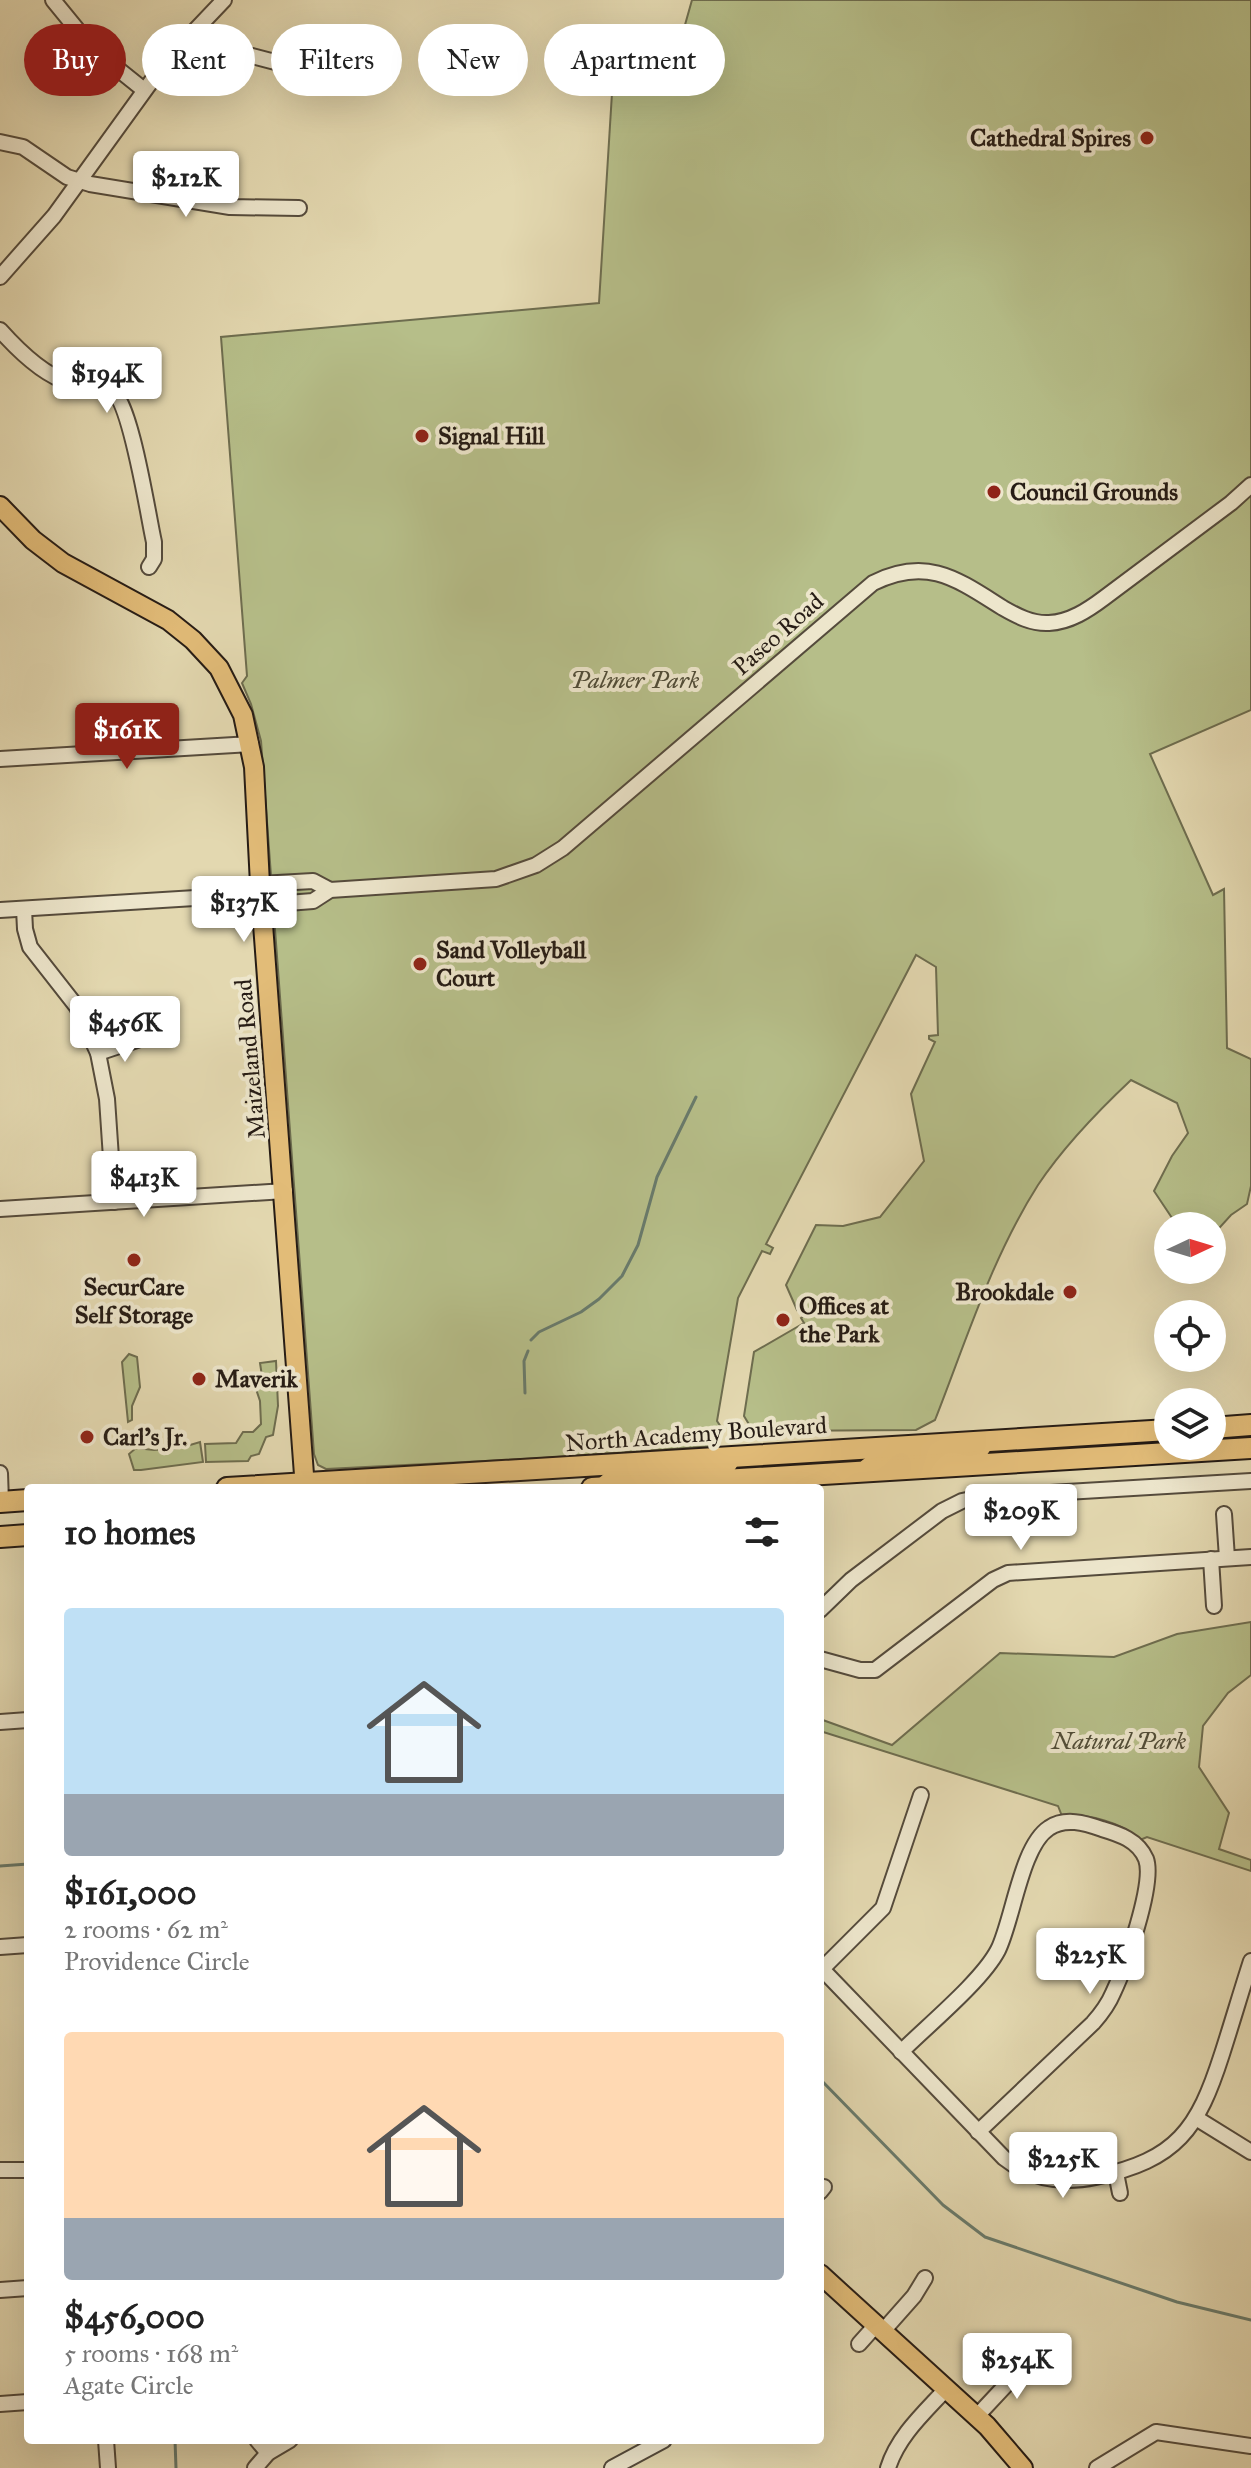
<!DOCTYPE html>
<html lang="en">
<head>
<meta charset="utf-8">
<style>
  :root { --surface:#fff; --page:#f6f6f6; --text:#222; --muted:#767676; --accent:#8f2418 }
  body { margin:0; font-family:"IM FELL Great Primer",serif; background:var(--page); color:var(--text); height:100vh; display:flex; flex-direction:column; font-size:30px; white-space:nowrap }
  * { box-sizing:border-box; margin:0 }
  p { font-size:26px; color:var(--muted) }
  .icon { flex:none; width:44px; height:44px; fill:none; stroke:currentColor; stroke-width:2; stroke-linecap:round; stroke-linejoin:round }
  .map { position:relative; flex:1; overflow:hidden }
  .drawer { position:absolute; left:24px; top:1484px; width:800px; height:960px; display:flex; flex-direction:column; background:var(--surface); border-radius:8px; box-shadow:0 8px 32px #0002 }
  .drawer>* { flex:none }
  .hud { position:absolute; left:24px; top:24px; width:800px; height:72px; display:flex; gap:16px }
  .needle { width:52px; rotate:86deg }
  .controls { position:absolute; left:1154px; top:1212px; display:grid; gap:16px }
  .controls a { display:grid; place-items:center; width:72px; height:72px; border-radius:50%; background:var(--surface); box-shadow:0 8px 32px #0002; font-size:40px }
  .price { position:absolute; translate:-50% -68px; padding:0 18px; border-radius:8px; background:#fff; color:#222; font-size:26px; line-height:52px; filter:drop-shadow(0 2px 4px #0008) }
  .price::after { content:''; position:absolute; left:50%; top:48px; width:24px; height:18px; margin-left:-12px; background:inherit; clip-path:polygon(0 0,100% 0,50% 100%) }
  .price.current { background:var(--accent); color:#fff }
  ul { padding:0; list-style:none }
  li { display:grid; align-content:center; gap:16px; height:424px; padding:0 40px }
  li span { display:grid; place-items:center; height:248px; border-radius:8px; color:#555 }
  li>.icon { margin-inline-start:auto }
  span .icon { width:144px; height:144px; fill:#fffc; stroke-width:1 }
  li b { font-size:34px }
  h2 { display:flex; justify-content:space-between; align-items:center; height:96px; padding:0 40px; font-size:34px }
  .tag { padding:0 28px; border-radius:36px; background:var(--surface); box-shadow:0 8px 32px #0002; font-size:28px; line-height:72px }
  .tag.current { background:var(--accent); color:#fff }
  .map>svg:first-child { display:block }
</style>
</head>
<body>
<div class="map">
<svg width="1251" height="2468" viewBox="0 0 1251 2468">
  <rect width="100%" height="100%" fill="#e3d8b0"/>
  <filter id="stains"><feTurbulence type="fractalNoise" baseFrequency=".0025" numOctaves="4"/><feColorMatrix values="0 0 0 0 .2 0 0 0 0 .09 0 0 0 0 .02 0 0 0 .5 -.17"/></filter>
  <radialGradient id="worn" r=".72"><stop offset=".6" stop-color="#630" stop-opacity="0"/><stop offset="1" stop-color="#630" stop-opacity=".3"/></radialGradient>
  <g fill="#b6be89" stroke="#6e6d4f" stroke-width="2">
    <path d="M692,0H1251V710L1150,754L1213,895L1224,889L1227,1048L1251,1059V1186L1247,1204L1231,1215L1212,1236V1226H1170L1174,1221L1154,1191L1172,1156L1188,1133L1177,1103L1131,1080C1097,1112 1064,1146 1038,1185C992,1257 966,1341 935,1420L916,1430L753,1431L744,1416L754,1352L804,1323L801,1318L805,1315L801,1309L797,1310L786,1285L816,1225L843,1226L880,1217L924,1161L911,1094L935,1042L929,1039V1036L938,1035L936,967L916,955L766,1244L773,1248L770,1254L762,1251L738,1298L717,1421L721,1427L715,1446L542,1458L326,1469L318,1465L314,1454L261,741L251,704L242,683L247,676L221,337L599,303L613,77L649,44L681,39Z"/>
    <path d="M129,1354L137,1357L140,1387L132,1406V1420L128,1422L122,1362Z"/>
    <path d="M276,1361L278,1406L273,1435L266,1437L259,1454L251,1456L248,1461L206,1462L205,1444L236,1443L243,1432H253L261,1424L260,1401L255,1386L262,1376L260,1363Z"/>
    <path d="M200,1442L203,1462L141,1470H134L129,1454L136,1448L154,1450L180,1448Z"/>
    <path d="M1251,1622V1675L1228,1693L1203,1726L1199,1767L1229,1813L1219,1849L1251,1860V1871L1147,1837L1140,1840C1123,1822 1086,1813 1062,1816L1058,1806L820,1731V1719L892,1745L1000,1653L1114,1657L1177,1634Z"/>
  </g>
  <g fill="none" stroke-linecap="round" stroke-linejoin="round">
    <g stroke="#697b6c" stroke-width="3">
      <path d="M531,1340L539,1332L581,1312L599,1299L622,1276L638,1245L657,1177L696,1097"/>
      <path d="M525,1393L524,1361L528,1351"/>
      <path d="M0,1866L28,1864"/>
      <path d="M820,2079L943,2205L985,2237L1177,2302L1251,2320"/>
      <path d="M175,2440L176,2468"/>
    </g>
    <g stroke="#554b3c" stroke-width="18">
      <g id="minor">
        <path d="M53,0L93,49L144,90"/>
        <path d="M190,36L206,44L359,84"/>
        <path d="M0,142L23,147L67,177L90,184L230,207L299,208"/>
        <path d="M0,277L54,216L166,61L224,0"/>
        <path d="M0,330C17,349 43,375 68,382C81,386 98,384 111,390C131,400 148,516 154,542V559L149,567"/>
        <path d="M0,759L251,744"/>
        <path d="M260,884L313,881L330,890"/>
        <path d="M262,905L313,901L330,890L496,879L536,865L563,848L873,583C927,556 957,579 1003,608C1017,616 1032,624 1049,623C1070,622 1088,610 1104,598L1231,503L1251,485"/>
        <path d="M24,909L25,929L30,947L77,1007L98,1053L107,1099L114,1202"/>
        <path d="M0,910L261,894"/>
        <path d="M98,1053L140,1039"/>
        <path d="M0,1209L285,1191"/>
        <path d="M0,1473L1,1502"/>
        <path d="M1224,1514L1227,1558"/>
        <path d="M1211,1559L1214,1606"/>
        <path d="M820,1610L851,1580L942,1511L962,1501L981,1497L1251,1481"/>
        <path d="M820,1659L860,1670H875L993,1580L1008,1573L1251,1557"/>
        <path d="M0,1722L28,1720"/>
        <path d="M0,1947L28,1945"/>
        <path d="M820,1967L1004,2158C1032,2180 1062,2184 1096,2177C1177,2160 1198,2129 1222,2054C1232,2023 1241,1992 1251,1961"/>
        <path d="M822,1969L883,1908L921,1795"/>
        <path d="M901,2052C927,2026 982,1981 998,1950C1013,1920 1021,1846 1049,1828C1065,1817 1085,1823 1102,1829C1119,1834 1138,1840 1146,1859C1155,1883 1125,1968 1113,1993C1108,2005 1101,2014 1093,2023L978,2132"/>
        <path d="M1196,2118L1251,2152"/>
        <path d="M0,2170H28"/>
        <path d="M1116,2173L1120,2193"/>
        <path d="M820,2192L824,2187"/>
        <path d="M0,2290L28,2288"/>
        <path d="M883,2331L914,2296L925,2278"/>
        <path d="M859,2344L876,2325"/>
        <path d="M0,2404L28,2402"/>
        <path d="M977,2416L1021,2369L1037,2360"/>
        <path d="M106,2440L108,2468"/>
        <path d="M257,2440L268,2453"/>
        <path d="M255,2468L268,2453L290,2440"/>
        <path d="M612,2468L664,2440"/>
        <path d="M888,2468C898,2436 924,2413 946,2389"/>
        <path d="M1097,2468L1156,2432L1251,2446"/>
      </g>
    </g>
    <g stroke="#261c15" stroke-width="22">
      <g id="major">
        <path d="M0,506L33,540L63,563L168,620L193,640L219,668L243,715L254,767L260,884L305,1488"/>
        <path d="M867,1468L876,1461L976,1455L985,1442"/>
        <path d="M605,1485L613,1478L627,1476L716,1469L727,1465L731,1459"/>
        <path d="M820,2274L987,2426L1023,2468"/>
      </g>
    </g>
    <g stroke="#261c15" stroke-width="24">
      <g id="highway">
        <path d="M1212,1428L1251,1425"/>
        <path d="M227,1488L1168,1430"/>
        <path d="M592,1488L1251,1448"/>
        <path d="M0,1502L28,1500"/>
        <path d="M0,1537L28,1535"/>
      </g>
    </g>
    <use href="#minor" stroke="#ede6cc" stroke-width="14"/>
    <use href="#major" stroke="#e2bc78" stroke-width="18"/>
    <use href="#highway" stroke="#e2bc78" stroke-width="20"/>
  </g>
  <g fill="#8f2418" stroke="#ede6cc" stroke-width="3">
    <circle cx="1147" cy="138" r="8"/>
    <circle cx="422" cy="436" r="8"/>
    <circle cx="994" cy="492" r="8"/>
    <circle cx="420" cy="964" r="8"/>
    <circle cx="134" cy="1260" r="8"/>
    <circle cx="1070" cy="1292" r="8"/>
    <circle cx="783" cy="1320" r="8"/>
    <circle cx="199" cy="1379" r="8"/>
    <circle cx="87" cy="1437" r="8"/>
  </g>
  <g text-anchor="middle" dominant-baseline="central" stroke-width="8" stroke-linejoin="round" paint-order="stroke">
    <g font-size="24" font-weight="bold" fill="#261c15" stroke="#ede6cc" text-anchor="start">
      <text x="1131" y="138" text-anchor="end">Cathedral Spires</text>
      <text x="438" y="436">Signal Hill</text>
      <text x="1010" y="492">Council Grounds</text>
      <text x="436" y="950">Sand Volleyball<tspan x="436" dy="28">Court</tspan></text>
      <text x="134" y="1287" text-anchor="middle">SecurCare<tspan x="134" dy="28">Self Storage</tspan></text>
      <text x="1054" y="1292" text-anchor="end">Brookdale</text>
      <text x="799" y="1306">Offices at<tspan x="799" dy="28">the Park</tspan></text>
      <text x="215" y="1379">Maverik</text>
      <text x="103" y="1437">Carl's Jr.</text>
    </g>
    <g font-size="24" fill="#261c15" stroke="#ede6cc">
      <text transform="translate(778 634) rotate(-41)">Paseo Road</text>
      <text transform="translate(250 1059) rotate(-95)">Maizeland Road</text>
      <text transform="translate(696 1434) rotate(-4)">North Academy Boulevard</text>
    </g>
    <g font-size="24" font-style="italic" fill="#514d38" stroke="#ede6cc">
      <text x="635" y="680">Palmer Park</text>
      <text x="1119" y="1741">Natural Park</text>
    </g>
  </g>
  <rect width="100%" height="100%" filter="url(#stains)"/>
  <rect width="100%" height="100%" fill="url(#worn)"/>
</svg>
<div class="controls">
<a><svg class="needle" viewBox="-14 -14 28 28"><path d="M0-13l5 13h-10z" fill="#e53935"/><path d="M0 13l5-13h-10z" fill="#767676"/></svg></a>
<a><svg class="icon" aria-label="locate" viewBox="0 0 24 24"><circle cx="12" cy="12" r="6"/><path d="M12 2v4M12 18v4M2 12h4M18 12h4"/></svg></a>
<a><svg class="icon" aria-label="layers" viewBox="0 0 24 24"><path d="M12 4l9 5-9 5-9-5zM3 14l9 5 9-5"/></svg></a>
</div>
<b class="price" style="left:186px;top:219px">$212K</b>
<b class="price" style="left:107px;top:415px">$194K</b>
<b class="price current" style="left:127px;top:771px">$161K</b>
<b class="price" style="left:244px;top:944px">$137K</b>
<b class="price" style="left:125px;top:1064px">$456K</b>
<b class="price" style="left:144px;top:1219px">$413K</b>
<b class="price" style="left:1021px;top:1552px">$209K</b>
<b class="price" style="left:1090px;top:1996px">$225K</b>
<b class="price" style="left:1063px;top:2200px">$225K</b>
<b class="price" style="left:1017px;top:2401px">$254K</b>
<div class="hud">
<a class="tag current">Buy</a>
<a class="tag">Rent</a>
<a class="tag">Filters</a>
<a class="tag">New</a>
<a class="tag">Apartment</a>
</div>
<section class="drawer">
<h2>10 homes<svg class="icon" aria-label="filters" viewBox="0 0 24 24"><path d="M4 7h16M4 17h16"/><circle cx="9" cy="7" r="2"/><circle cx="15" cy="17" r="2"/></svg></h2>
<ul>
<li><span style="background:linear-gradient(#bfe0f5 75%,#9aa5b1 0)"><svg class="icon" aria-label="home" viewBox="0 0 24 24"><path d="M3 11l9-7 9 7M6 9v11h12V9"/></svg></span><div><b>$161,000</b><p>2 rooms · 62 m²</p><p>Providence Circle</p></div></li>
<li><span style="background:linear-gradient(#ffd9b3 75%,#9aa5b1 0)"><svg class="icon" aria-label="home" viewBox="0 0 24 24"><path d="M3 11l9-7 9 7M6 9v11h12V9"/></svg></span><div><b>$456,000</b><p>5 rooms · 168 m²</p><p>Agate Circle</p></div></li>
</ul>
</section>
</div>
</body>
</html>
